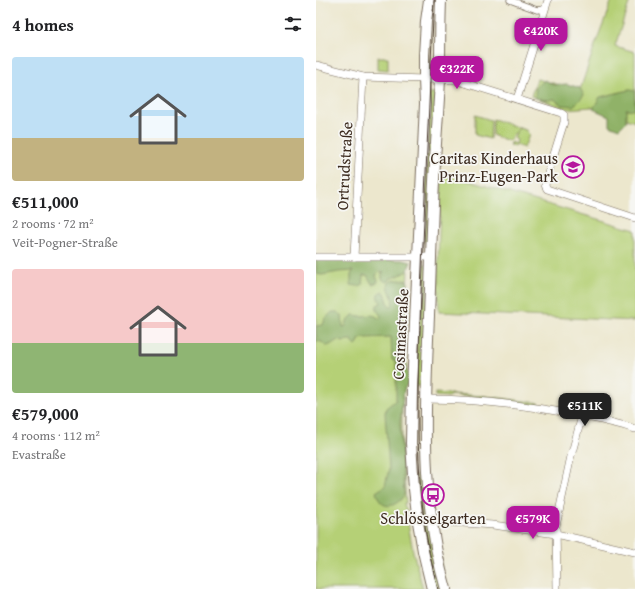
<!DOCTYPE html>
<html lang="en">
<head>
<meta charset="utf-8">
<style>
  :root { --surface:#fff; --page:#f2f2f2; --text:#202124; --muted:#757577; --accent:#b5179e }
  body { margin:0; font-family:"Gentium Book Plus",serif; background:var(--page); color:var(--text); height:100vh; display:flex; flex-direction:column; font-size:15px; white-space:nowrap }
  * { box-sizing:border-box; margin:0 }
  p { font-size:13px; color:var(--muted) }
  .icon { flex:none; width:22px; height:22px; fill:none; stroke:currentColor; stroke-width:2; stroke-linecap:round; stroke-linejoin:round }
  .map { position:relative; flex:1; overflow:hidden }
  .details { display:flex; flex-direction:column; background:var(--surface); width:316px }
  .details>* { flex:none }
  .price { position:absolute; translate:-50% -34px; padding:0 9px; border-radius:8px; background:var(--accent); color:#fff; font-size:13px; line-height:26px; filter:drop-shadow(0 1px 2px #0008) }
  .price::after { content:''; position:absolute; left:50%; top:24px; width:12px; height:9px; margin-left:-6px; background:inherit; clip-path:polygon(0 0,100% 0,50% 100%) }
  .price.on { background:#222; color:#fff }
  ul { padding:0; list-style:none }
  li { display:grid; align-content:center; gap:8px; height:212px; padding:0 12px }
  li span { display:grid; place-items:center; height:124px; border-radius:4px; color:#555 }
  li>.icon { margin-inline-start:auto }
  span .icon { width:72px; height:72px; fill:#fffc; stroke-width:1 }
  li b { font-size:17px }
  h2 { display:flex; justify-content:space-between; align-items:center; height:48px; padding:0 12px; font-size:17px }
  main { display:flex; flex:1; min-height:0 }
  .map>svg:first-child { display:block }
</style>
</head>
<body>
<main>
<section class="details">
<h2>4 homes<svg class="icon" aria-label="filters" viewBox="0 0 24 24"><path d="M4 7h16M4 17h16"/><circle cx="9" cy="7" r="2"/><circle cx="15" cy="17" r="2"/></svg></h2>
<ul>
<li><span style="background:linear-gradient(#bfe0f5 65%,#c2b280 0)"><svg class="icon" aria-label="home" viewBox="0 0 24 24"><path d="M3 11l9-7 9 7M6 9v11h12V9"/></svg></span><div><b>€511,000</b><p>2 rooms · 72 m²</p><p>Veit-Pogner-Straße</p></div></li>
<li><span style="background:linear-gradient(#f6c9c9 60%,#8fb573 0)"><svg class="icon" aria-label="home" viewBox="0 0 24 24"><path d="M3 11l9-7 9 7M6 9v11h12V9"/></svg></span><div><b>€579,000</b><p>4 rooms · 112 m²</p><p>Evastraße</p></div></li>
</ul>
</section>
<div class="map">
<svg width="319" height="589" viewBox="0 0 319 589">
  <rect width="100%" height="100%" fill="#f6f6f2"/>
  <filter id="ink" filterUnits="userSpaceOnUse"><feTurbulence type="fractalNoise" baseFrequency=".025" numOctaves="2"/><feDisplacementMap in="SourceGraphic" scale="8" xChannelSelector="R" yChannelSelector="G"/><feConvolveMatrix kernelMatrix="1 2 1 2 8 2 1 2 1" color-interpolation-filters="sRGB"/></filter>
  <filter id="wash" filterUnits="userSpaceOnUse"><feTurbulence type="fractalNoise" baseFrequency=".012" numOctaves="4" result="noise"/><feDisplacementMap in="SourceGraphic" scale="16" xChannelSelector="R" yChannelSelector="G"/><feGaussianBlur stdDeviation="0.9" result="paint"/><feColorMatrix in="noise" values="0 0 0 0 0 0 0 0 0 0 0 0 0 0 0 0 0 1.4 0 .05"/><feComposite in="paint" operator="in"/></filter>
  <g filter="url(#wash)">
    <rect width="100%" height="100%" fill="#ece7cd"/>
    <g fill="#b5d076" stroke="#787d4a">
      <path d="M296,0H314L299,46L319,52V122L275,107L251,109L215,96L221,79L264,90L280,42Z"/>
      <path d="M62,57H72V70L62,69Z"/>
      <path d="M111,93H120L113,242H105Z"/>
      <path d="M159,115L175,120L174,139L159,135Z"/>
      <path d="M177,119L210,130L213,135L208,148L200,145L199,147L194,145L195,142L200,144L201,140L198,138L203,128L193,141L176,135Z"/>
      <path d="M126,173L319,230V321L123,312C120,266 124,219 126,173Z"/>
      <path d="M0,261L92,263L90,334L86,410V443L90,503H88L89,507L90,508L94,535L97,551L107,589H0Z"/>
      <path d="M104,264L113,265L108,386H99Z"/>
      <path d="M119,393L169,396L224,403L222,405C193,401 164,397 134,395L133,397L119,396Z"/>
      <path d="M99,475H110L129,589H119L115,575Z"/>
    </g>
    <g fill="#90b267" stroke="#666e42">
      <path d="M229,80L238,85L251,84L264,88L268,95L264,100L257,106L246,105L238,99L232,100L219,98L220,87Z"/>
      <path d="M313,90L319,91V110L310,109V122L303,129L293,125V116L277,109L284,97Z"/>
      <path d="M0,258L87,260L95,262L91,271L82,276L75,278L73,281L70,282L66,279V273L68,272H63L61,274L60,276L62,281L61,283L56,284L51,275H47L46,285L42,286L35,285V275L37,271L23,272L6,275L0,274Z"/>
      <path d="M80,280H89L92,282L91,304L85,314L84,318L87,326V334L84,336L82,335L81,336L84,339L81,344L82,349H85L88,350L91,371L94,376L95,381L90,386L88,390L84,423L88,495C84,503 71,511 64,501C62,499 61,495 60,492L69,486L73,469L69,413L70,408L80,400V360H76L75,337L47,338L43,340L42,343L40,345L37,342L36,340H32L27,342C20,337 17,346 10,346L6,342L0,341V326L7,325L9,319L16,312H21L26,316L27,327L30,326L31,321L37,315C40,315 42,316 44,316C52,316 58,313 63,319L65,317C64,312 59,311 61,305L64,304L65,302C62,300 61,297 62,294L64,292H68L69,293L73,306L74,307H76C77,303 77,298 75,294C72,286 69,282 80,280Z"/>
    </g>
  </g>
  <g filter="url(#ink)">
    <g fill="none" stroke-linecap="round" stroke-linejoin="round">
      <g stroke="#796c5b" stroke-width="7">
        <path id="pedestrian" d="M194,0L221,10L229,9"/>
      </g>
      <g stroke="#796c5b" stroke-width="8">
        <g id="minor">
          <path d="M0,65L47,77L139,80L245,113L248,115V122L230,180L229,185L231,189L319,218"/>
          <path d="M201,99L232,0"/>
          <path d="M0,257H115"/>
          <path d="M38,257L47,77"/>
          <path d="M110,399C159,399 208,405 256,414C277,418 298,422 319,429"/>
          <path d="M116,521L177,525L240,534L319,552"/>
          <path d="M241,589L240,526L255,456L266,416"/>
        </g>
      </g>
      <g stroke="#796c5b" stroke-width="12">
        <g id="secondary">
          <path d="M113,0L110,21L108,55V79L109,104L96,388L95,443L98,489L102,522L107,551L116,589"/>
          <path d="M125,0C124,26 124,52 124,78C123,107 120,135 119,163C116,214 115,265 113,316C109,407 104,501 130,589"/>
        </g>
      </g>
      <use href="#pedestrian" stroke="#fff" stroke-width="5.5"/>
      <use href="#minor" stroke="#fff" stroke-width="7"/>
      <use href="#secondary" stroke="#fff" stroke-width="10"/>
      <path stroke="#3b2a1e" stroke-width="1" d="M118,0C113,97 109,195 105,292C102,392 95,492 122,589"/>
    </g>
  </g>
  <defs>
    <g id="school-ring" transform="scale(1.15)"><circle r="9.5" fill="#f6f6f2" stroke="#b5179e" stroke-width="1.5"/><path d="M0-5L7-2L0 1L-7-2ZM-4 1L0 2.5L4 1V4Q0 6-4 4Z" fill="#b5179e"/></g>
    <g id="bus-ring" transform="scale(1.15)"><circle r="9.5" fill="#f6f6f2" stroke="#b5179e" stroke-width="1.5"/><path d="M-5-6H5V4H4V6H2V4H-2V6H-4V4H-5ZM-3.5-4V0h7V-4ZM-3.5 1.2v1.5H-2V1.2ZM2 1.2v1.5H3.5V1.2Z" fill="#b5179e"/></g>
  </defs>
  <g fill-rule="evenodd">
    <use href="#school-ring" x="257" y="167"/>
    <use href="#bus-ring" x="117" y="495"/>
  </g>
  <g text-anchor="middle" dominant-baseline="central" stroke-width="3.5" stroke-linejoin="round" paint-order="stroke">
    <g font-size="16" fill="#3b2a1e" stroke="#f6f6f2" text-anchor="end">
      <text x="242" y="158">Caritas Kinderhaus<tspan x="242" dy="18">Prinz-Eugen-Park</tspan></text>
      <text x="117" y="518" text-anchor="middle">Schlösselgarten</text>
    </g>
    <g font-size="16" fill="#3b2a1e" stroke="#f6f6f2">
      <text transform="translate(28 166) rotate(-87)">Ortrudstraße</text>
      <text transform="translate(84 334) rotate(-87)">Cosimastraße</text>
    </g>
  </g>
</svg>
<b class="price" style="left:225px;top:52px">€420K</b>
<b class="price" style="left:141px;top:90px">€322K</b>
<b class="price on" style="left:269px;top:427px">€511K</b>
<b class="price" style="left:217px;top:540px">€579K</b>
</div>
</main>
</body>
</html>
